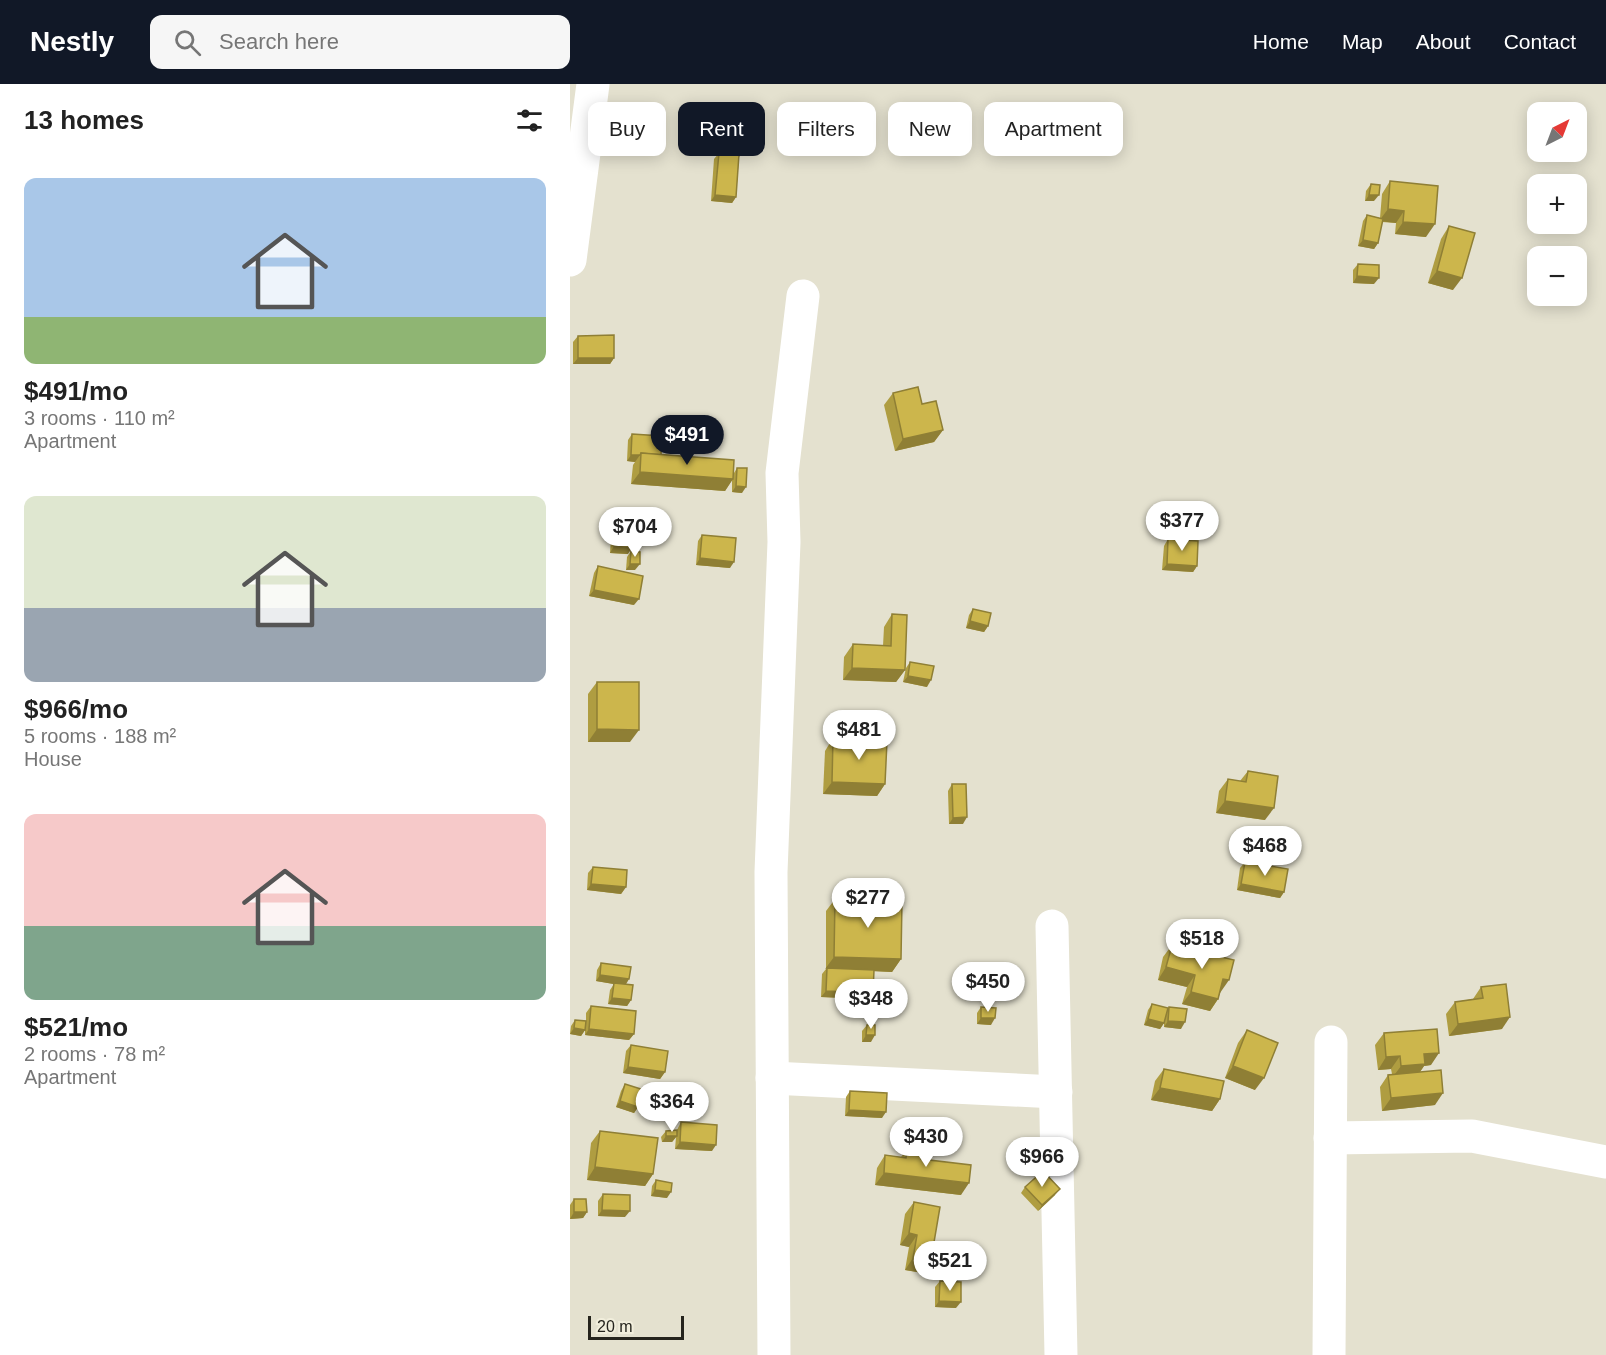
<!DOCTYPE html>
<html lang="en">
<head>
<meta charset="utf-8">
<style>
  :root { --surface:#fff; --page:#f6f6f6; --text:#222; --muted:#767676; --accent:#111827 }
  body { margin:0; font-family:Arial,sans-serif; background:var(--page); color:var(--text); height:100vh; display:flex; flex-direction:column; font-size:22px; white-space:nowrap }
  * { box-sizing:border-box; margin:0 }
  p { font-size:20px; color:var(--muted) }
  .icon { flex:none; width:33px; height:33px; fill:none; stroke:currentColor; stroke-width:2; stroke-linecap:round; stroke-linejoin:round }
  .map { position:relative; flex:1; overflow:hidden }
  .details { display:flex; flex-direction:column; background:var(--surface); width:570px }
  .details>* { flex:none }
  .banner { position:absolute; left:18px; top:18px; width:570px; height:54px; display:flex; gap:12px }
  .needle { width:39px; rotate:42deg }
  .tools { position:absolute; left:957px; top:18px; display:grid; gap:12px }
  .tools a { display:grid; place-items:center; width:60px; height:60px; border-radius:12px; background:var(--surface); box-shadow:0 3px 15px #0003; font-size:30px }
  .scale { position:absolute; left:18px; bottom:15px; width:96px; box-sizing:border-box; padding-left:6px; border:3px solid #25241d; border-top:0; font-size:16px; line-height:21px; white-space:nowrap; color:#25241d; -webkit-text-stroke:4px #f1eedc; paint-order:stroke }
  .price { position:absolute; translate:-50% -51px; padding:0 14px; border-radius:21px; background:#fff; color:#222; font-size:20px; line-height:39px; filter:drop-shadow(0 2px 3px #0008) }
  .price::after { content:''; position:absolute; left:50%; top:36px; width:18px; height:14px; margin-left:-9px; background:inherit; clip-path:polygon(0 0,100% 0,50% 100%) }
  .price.active { background:var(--accent); color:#fff }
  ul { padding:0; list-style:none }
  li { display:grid; align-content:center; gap:12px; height:318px; padding:0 24px }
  li span { display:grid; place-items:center; height:186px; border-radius:12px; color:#555 }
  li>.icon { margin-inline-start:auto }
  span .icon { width:108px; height:108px; fill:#fffc; stroke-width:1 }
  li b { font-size:26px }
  h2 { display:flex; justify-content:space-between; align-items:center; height:72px; padding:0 24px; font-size:26px }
  .chip { padding:0 21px; border-radius:12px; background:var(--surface); box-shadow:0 3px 15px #0003; font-size:21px; line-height:54px }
  .chip.active { background:var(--accent); color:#fff }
  header { display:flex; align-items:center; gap:36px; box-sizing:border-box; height:84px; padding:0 30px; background:var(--accent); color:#fff }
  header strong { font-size:28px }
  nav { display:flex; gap:33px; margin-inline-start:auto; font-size:21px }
  .search { width:420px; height:54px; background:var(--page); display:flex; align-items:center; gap:15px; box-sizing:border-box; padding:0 21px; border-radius:12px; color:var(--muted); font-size:22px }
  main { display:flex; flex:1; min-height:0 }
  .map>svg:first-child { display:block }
</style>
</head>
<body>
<header>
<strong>Nestly</strong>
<div class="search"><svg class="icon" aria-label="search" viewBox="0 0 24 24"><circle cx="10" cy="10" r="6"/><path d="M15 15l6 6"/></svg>Search here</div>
<nav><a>Home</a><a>Map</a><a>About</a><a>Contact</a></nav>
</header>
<main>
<section class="details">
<h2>13 homes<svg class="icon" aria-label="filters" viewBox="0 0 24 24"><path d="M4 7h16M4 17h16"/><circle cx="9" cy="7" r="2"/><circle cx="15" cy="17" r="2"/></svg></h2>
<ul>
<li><span style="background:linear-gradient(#a9c7e8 75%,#8fb573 0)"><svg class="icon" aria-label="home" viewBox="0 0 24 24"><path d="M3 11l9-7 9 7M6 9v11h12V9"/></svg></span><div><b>$491/mo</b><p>3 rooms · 110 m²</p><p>Apartment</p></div></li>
<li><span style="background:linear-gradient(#dfe7d0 60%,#9aa5b1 0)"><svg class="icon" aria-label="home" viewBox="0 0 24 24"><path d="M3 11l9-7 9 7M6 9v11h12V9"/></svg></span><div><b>$966/mo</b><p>5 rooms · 188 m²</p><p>House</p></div></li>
<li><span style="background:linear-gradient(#f6c9c9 60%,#7fa58c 0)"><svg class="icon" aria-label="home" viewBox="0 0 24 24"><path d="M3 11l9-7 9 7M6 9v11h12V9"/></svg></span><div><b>$521/mo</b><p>2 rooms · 78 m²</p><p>Apartment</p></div></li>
</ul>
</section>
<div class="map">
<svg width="1036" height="1271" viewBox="0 0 1036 1271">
  <rect width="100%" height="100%" fill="#e4e1cf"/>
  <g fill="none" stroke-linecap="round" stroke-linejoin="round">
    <g stroke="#fff" stroke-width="33">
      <path d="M0,176L23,0"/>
      <path d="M482,842L491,1271"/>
      <path d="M202,994L486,1008"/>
      <path d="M760,1054L902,1052L1036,1078"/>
      <path d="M204,1271L201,788L214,458L212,389L233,212"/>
      <path d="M759,1271L761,958"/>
    </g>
  </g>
  <g fill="#af9d41">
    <path d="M134,47L144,57L140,64L127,61L129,53Z"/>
    <path d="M156,50L169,73L166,113L162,119L141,117L144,75L149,69H150L152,56Z"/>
    <path d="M820,97L856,153L825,150L826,139L812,138L808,159L804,165L788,162L793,137L797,131L810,134L812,110Z"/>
    <path d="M801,100L804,117H795L796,107Z"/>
    <path d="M879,142L883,206L858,199L871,155Z"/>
    <path d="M788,180L804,200L783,199V186Z"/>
    <path d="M8,252L44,274L40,280H3V258Z"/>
    <path d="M323,309L352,320L373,346L364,358L325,367L314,321Z"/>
    <path d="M62,350L91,371L164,389L167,384L172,409L162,408V396L155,407L61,400L63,381L65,378L57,377L58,356Z"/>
    <path d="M45,446L58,470L40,469L41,452Z"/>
    <path d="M132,451L160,484L126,481L128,457Z"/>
    <path d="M598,455L627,482L623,488L592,486L594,462Z"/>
    <path d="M61,467L65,486H56L57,473Z"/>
    <path d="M28,482L64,521L19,512L24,489Z"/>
    <path d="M403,525L418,542L414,548L396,544L399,531Z"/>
    <path d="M322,530L335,586L326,598L273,596L274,573L283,560L313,562L314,543Z"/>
    <path d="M340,578L357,603L333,598L336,584Z"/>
    <path d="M27,598L60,658H18V610Z"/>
    <path d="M263,654L315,700L307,712L253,710L255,667Z"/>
    <path d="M678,687L695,736L646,729L649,707L658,695L670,697Z"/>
    <path d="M382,700L393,740H379L378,707Z"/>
    <path d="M698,752L715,765L711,771L692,770L693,758Z"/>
    <path d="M675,778L714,808L710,814L667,806L670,784Z"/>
    <path d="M23,783L56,803L51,810L17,806L18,789Z"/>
    <path d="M265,815L331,875L322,888L304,887L299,915L251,913L252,890L256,885V827Z"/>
    <path d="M602,861L650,909L648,915L640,927L612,920L617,903L588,896L593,873Z"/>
    <path d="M31,879L55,901L61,916L57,922L38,920L40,906L44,900L26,897L27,886Z"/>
    <path d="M911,903L932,945L879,952L876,930L885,918L903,915Z"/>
    <path d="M582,920L597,926L599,923L611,945L594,943V939L590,945L574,941L578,926Z"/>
    <path d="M21,922L64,950L59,956L15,951V946L11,952L0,950L1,942L5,936L16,937V929Z"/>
    <path d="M411,923L421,941L407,940V929Z"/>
    <path d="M297,941L301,958H292V947Z"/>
    <path d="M677,946L685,1006L655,994L668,959Z"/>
    <path d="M814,949L861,981L854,982L850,988L865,1021L812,1027L810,1003L818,991L822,990L821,985L808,986L805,961Z"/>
    <path d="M61,961L95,988L90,995L53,989L56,967Z"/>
    <path d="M594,985L650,1015L642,1027L581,1016L585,997Z"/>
    <path d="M55,1000L68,1023L64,1029L46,1023L51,1007Z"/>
    <path d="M280,1007L312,1034L275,1032L276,1013Z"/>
    <path d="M111,1038L142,1067L105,1065L106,1053L102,1058H92L91,1053L96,1047L107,1046Z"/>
    <path d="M30,1047L83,1090L75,1102L17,1096L21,1059Z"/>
    <path d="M337,1065L391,1111L305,1101L307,1084L315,1071L331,1073Z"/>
    <path d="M86,1096L97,1114L81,1112L82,1102Z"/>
    <path d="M455,1103L485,1111L468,1127L451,1109Z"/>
    <path d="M33,1110L55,1133L28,1132V1117Z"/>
    <path d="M4,1115L17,1128L13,1134L0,1135V1121Z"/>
    <path d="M344,1118L361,1176L353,1189L335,1186L339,1163L330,1161L335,1130Z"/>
    <path d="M370,1197L386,1224L365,1223V1203Z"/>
  </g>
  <g fill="#8f7f35">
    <path d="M132,55L144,57L140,64L127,61Z"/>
    <path d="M154,64L174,67L169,73L150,70Z"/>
    <path d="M145,111L166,113L162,119L141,117Z"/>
    <path d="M799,111H809L804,117H795Z"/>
    <path d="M818,125L834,127L826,139L809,137Z"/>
    <path d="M833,138L865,140L856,153L825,150Z"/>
    <path d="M793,156L808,159L804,165L788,162Z"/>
    <path d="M867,187L892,194L883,206L858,199Z"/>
    <path d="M787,192L809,194L804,200L783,199Z"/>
    <path d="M8,274H44L40,280H3Z"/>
    <path d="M373,346L364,358L325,367L333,355Z"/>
    <path d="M61,371H70L65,378L57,377Z"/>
    <path d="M70,388L163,395L155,407L61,400Z"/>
    <path d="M166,402L176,403L172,409L162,408Z"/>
    <path d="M44,462L62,464L58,470L40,469Z"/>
    <path d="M130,474L164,478L160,484L126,481Z"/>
    <path d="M60,480H70L65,486H56Z"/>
    <path d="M597,480L627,482L623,488L592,486Z"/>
    <path d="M24,506L69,515L64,521L19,512Z"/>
    <path d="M400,537L418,542L414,548L396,544Z"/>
    <path d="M282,584L335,586L326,598L273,596Z"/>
    <path d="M338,592L361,596L357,603L333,598Z"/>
    <path d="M27,645L69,646L60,658H18Z"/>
    <path d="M262,698L315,700L307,712L253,710Z"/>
    <path d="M655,717L704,724L695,736L646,729Z"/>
    <path d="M397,733L393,740H379L383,734Z"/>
    <path d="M696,763L715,765L711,771L692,770Z"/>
    <path d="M21,800L56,803L51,810L17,806Z"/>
    <path d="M671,800L714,808L710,814L667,806Z"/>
    <path d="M264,873L331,875L322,888L257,885V884L255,885Z"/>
    <path d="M596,883L625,891L617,903L588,896Z"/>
    <path d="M30,891L59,895L55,902L26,897Z"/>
    <path d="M653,895L659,896L650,909L644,907Z"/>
    <path d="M256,907L303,909L299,915L251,913Z"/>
    <path d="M621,908L648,915L640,927L612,920Z"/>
    <path d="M42,914L61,916L57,922L38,920Z"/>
    <path d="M940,933L932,945L879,952L888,940Z"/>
    <path d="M411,934H425L421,941L407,940Z"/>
    <path d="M578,935L594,939L590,945L574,941Z"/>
    <path d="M598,937L615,938L611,945L594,943Z"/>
    <path d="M4,944L15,946L11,952L0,950Z"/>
    <path d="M19,945L64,950L59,956L15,951Z"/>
    <path d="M296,951H305L301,958H292Z"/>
    <path d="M869,969L861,981L854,982L847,992L822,994L831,982L854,970Z"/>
    <path d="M830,972L821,985L808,986L816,973Z"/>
    <path d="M663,982L694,994L685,1006L655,994Z"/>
    <path d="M58,983L95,988L90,995L53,989Z"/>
    <path d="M590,1004L650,1015L642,1027L581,1016Z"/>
    <path d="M873,1009L865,1021L812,1027L821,1014Z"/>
    <path d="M50,1017L68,1023L64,1029L46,1023Z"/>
    <path d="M279,1026L316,1028L312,1034L275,1032Z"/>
    <path d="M96,1052H107L102,1058H92Z"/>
    <path d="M110,1058L146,1061L142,1067L105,1065Z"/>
    <path d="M25,1083L83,1090L75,1102L17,1096Z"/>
    <path d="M314,1089L399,1099L391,1111L305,1101Z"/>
    <path d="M490,1105L485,1111L468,1127L472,1121Z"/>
    <path d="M85,1106L101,1108L97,1114L81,1112Z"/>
    <path d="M32,1126L60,1127L55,1133L28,1132Z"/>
    <path d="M4,1128H17L13,1134L0,1135Z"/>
    <path d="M339,1149L347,1151L339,1163L330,1161Z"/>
    <path d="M343,1174L361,1176L353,1189L335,1186Z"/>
    <path d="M369,1217L391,1218L386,1224L365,1223Z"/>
  </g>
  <g fill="#ccb64c" stroke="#8f7f35" stroke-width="1.5">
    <path d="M134,47L146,49L144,57L132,55Z"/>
    <path d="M156,50L176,53L174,67L154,64Z"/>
    <path d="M149,69L169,70L166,113L145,111Z"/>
    <path d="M820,97L868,102L865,140L833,138L834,127L818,125Z"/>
    <path d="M801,100L810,101L809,111H799Z"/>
    <path d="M797,131L813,135L808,159L793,156Z"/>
    <path d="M879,142L905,149L892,194L867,187Z"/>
    <path d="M788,180L809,181V194L787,192Z"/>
    <path d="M44,251V274H8V252Z"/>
    <path d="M348,303L352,320L366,317L373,346L333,355L323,309Z"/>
    <path d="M62,350L92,352L91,371L71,369L70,371H61Z"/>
    <path d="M71,369L164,376L163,395L70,388Z"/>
    <path d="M167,384H177L176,403L166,402Z"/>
    <path d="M45,446L63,448L62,464L44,462Z"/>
    <path d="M132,451L166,454L164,478L130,474Z"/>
    <path d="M598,455L628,457L627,482L597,480Z"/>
    <path d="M61,467L70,468V480H60Z"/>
    <path d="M28,482L73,492L69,515L24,506Z"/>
    <path d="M403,525L421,529L418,542L400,537Z"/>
    <path d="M322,530L337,531L335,586L282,584L283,560L321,562Z"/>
    <path d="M340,578L364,582L361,596L338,592Z"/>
    <path d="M27,598H69V646L27,645Z"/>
    <path d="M263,654L317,657L315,700L262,698Z"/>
    <path d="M678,687L708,692L704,724L655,717L658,695L676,698Z"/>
    <path d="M382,700H396L397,733L383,734Z"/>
    <path d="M698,752L716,753L715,765L696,763Z"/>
    <path d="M675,778L718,785L714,808L671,800Z"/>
    <path d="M23,783L57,786L56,803L21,800Z"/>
    <path d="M265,815L332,817L331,875L264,873Z"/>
    <path d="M602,861L664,876L659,896L653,895L648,915L621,908L625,891L596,883Z"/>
    <path d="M31,879L61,883L59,895L30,891Z"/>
    <path d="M257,884L304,886L303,909L256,907Z"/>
    <path d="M44,899L63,901L61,916L42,914Z"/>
    <path d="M936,900L940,933L888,940L885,918L913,914L911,903Z"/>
    <path d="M582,920L598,924L594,939L578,935Z"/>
    <path d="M21,922L66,927L64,950L19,945Z"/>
    <path d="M411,923L426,924L425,934H411Z"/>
    <path d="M599,923L617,925L615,938L598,937Z"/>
    <path d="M5,936L16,937L15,946L4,944Z"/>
    <path d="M297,941H305V951H296Z"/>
    <path d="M867,945L869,969L854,970L855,980L831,982L830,972L816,973L814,949Z"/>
    <path d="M677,946L708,959L694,994L663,982Z"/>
    <path d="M61,961L98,967L95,988L58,983Z"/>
    <path d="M594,985L654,997L650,1015L590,1004Z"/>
    <path d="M871,986L873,1009L821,1014L818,991Z"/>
    <path d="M55,1000L74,1006L68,1023L50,1017Z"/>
    <path d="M280,1007L317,1009L316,1028L279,1026Z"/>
    <path d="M111,1038L147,1041L146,1061L110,1058Z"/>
    <path d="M107,1046V1052H96V1047Z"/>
    <path d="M30,1047L88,1054L83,1090L25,1083Z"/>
    <path d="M337,1065L352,1066L351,1075L401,1081L399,1099L314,1089L315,1071L336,1074Z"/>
    <path d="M473,1087L490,1105L472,1121L455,1103Z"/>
    <path d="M86,1096L102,1099L101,1108L85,1106Z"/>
    <path d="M33,1110L60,1111V1127L32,1126Z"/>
    <path d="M4,1115H16L17,1128H4Z"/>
    <path d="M344,1118L370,1123L361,1176L343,1174L347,1151L339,1149Z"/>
    <path d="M370,1197L391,1198V1218L369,1217Z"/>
  </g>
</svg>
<div class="tools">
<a><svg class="needle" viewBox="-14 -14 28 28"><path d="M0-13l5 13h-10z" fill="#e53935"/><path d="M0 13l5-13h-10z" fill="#767676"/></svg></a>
<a>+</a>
<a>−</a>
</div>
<div class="scale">20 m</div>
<b class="price active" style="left:117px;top:382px">$491</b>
<b class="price" style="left:612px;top:468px">$377</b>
<b class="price" style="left:65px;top:474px">$704</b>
<b class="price" style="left:289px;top:677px">$481</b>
<b class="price" style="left:695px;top:793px">$468</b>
<b class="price" style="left:298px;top:845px">$277</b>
<b class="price" style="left:632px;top:886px">$518</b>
<b class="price" style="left:418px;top:929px">$450</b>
<b class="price" style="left:301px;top:946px">$348</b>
<b class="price" style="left:102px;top:1049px">$364</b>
<b class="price" style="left:356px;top:1084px">$430</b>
<b class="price" style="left:472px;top:1104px">$966</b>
<b class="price" style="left:380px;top:1208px">$521</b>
<div class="banner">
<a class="chip">Buy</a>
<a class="chip active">Rent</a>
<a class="chip">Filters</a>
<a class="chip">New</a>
<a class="chip">Apartment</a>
</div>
</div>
</main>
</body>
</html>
